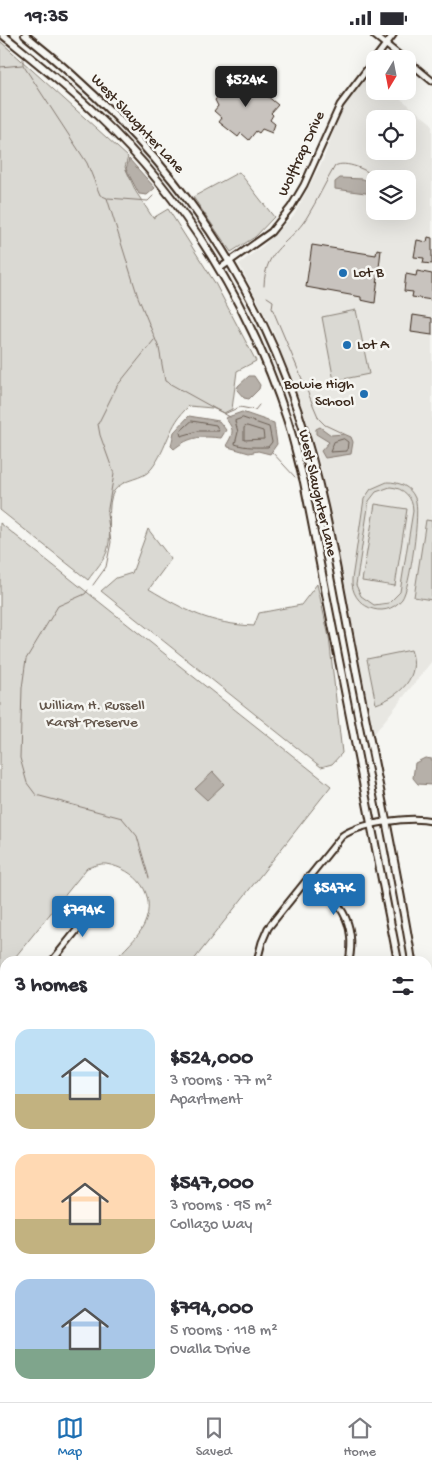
<!DOCTYPE html>
<html lang="en">
<head>
<meta charset="utf-8">
<style>
  :root { --surface:#fff; --page:#f2f2f3; --text:#2b2b33; --muted:#7c7c81; --line:#e1e1e2; --accent:#1f6fb2 }
  body { margin:0; font-family:"Gochi Hand",sans-serif; background:var(--page); color:var(--text); height:100vh; display:flex; flex-direction:column; font-size:19px; white-space:nowrap }
  * { box-sizing:border-box; margin:0 }
  p { font-size:16px; color:var(--muted) }
  .icon { flex:none; width:28px; height:28px; fill:none; stroke:currentColor; stroke-width:2; stroke-linecap:round; stroke-linejoin:round }
  .map { position:relative; flex:1; overflow:hidden }
  .details { position:absolute; left:0px; top:921px; width:432px; height:446px; display:flex; flex-direction:column; background:var(--surface); border-radius:15px 15px 0 0; box-shadow:0 5px 20px #0002 }
  .details>* { flex:none }
  .needle { width:32px; rotate:190deg }
  .buttons { position:absolute; left:366px; top:15px; display:grid; gap:10px }
  .buttons a { display:grid; place-items:center; width:50px; height:50px; border-radius:10px; background:var(--surface); box-shadow:0 5px 20px #0002; font-size:25px }
  .price { position:absolute; translate:-50% -42px; padding:0 11px; border-radius:5px; background:var(--accent); color:#fff; font-size:16px; line-height:32px; filter:drop-shadow(0 1px 2px #0008) }
  .price::after { content:''; position:absolute; left:50%; top:30px; width:15px; height:11px; margin-left:-8px; background:inherit; clip-path:polygon(0 0,100% 0,50% 100%) }
  .price.active { background:#222; color:#fff }
  ul { padding:0; list-style:none }
  li { display:flex; align-items:center; gap:15px; height:125px; padding:0 15px }
  li span { display:grid; place-items:center; flex:none; width:140px; height:100px; border-radius:15px; color:#555 }
  li>.icon { margin-inline-start:auto }
  span .icon { width:60px; height:60px; fill:#fffc; stroke-width:1 }
  li b { font-size:21px }
  h2 { display:flex; justify-content:space-between; align-items:center; height:60px; padding:0 15px; font-size:21px }
  .status { display:flex; justify-content:space-between; align-items:center; height:35px; padding:0 25px; background:var(--surface); direction:ltr }
  .status svg { height:14px; fill:currentColor }
  .tab-bar { display:flex; justify-content:space-around; align-items:center; height:70px; border-top:1px solid var(--line); background:var(--surface); font-size:14px; color:var(--muted) }
  .tab-bar a { display:grid; justify-items:center; gap:2px }
  .tab-bar .active { color:var(--accent) }
  .map>svg:first-child { display:block }
</style>
</head>
<body>
<div class="status"><b>19:35</b><svg viewBox="0 0 49 12"><path d="M0 12V9h3v3zM5 12V6h3v6zM10 12V3h3v9zM15 12V0h3v12zM26 1h20v11H26zM47 4h2v5h-2z"/></svg></div>
<div class="map">
<svg width="432" height="1367" viewBox="0 0 432 1367">
  <rect width="100%" height="100%" fill="#f6f6f2"/>
  <filter id="ink" filterUnits="userSpaceOnUse"><feTurbulence type="fractalNoise" baseFrequency=".02" numOctaves="2"/><feDisplacementMap in="SourceGraphic" scale="10" xChannelSelector="R" yChannelSelector="G"/><feConvolveMatrix kernelMatrix="1 2 1 2 8 2 1 2 1" color-interpolation-filters="sRGB"/></filter>
  <g filter="url(#ink)">
    <path fill="#e8e7e2" fill-rule="evenodd" d="M370,39L375,43V56H391L432,89V626L374,699L318,421L274,298L239,229L265,209L294,180L323,125L342,74ZM375,84H408V116H375ZM375,144H408V176H375Z"/>
    <g fill="#dad9d3" stroke="#8a8278" fill-rule="evenodd">
      <path d="M0,6L128,122L125,132L136,157L153,183L168,174L215,248L256,326L237,336L232,374L224,378L212,373L189,371C168,390 168,412 152,433C143,446 124,442 114,456C106,468 112,498 108,513C106,524 94,536 88,545L0,475Z"/>
      <path d="M239,137L274,182L255,202L231,217L193,162Z"/>
      <path d="M356,275L369,339L334,346L322,282Z"/>
      <path d="M387,447C399,447 410,451 415,463C421,475 410,553 402,564C384,587 350,571 352,544L364,464L371,454ZM390,452C404,453 413,462 413,476L400,557L389,568L374,570L361,561L356,550L369,466L376,457Z"/>
      <path d="M375,469L407,474L395,551L362,546Z"/>
      <path d="M426,485L432,486V565L414,562Z"/>
      <path d="M0,488L331,751L193,926H114C123,915 138,903 144,890C158,859 136,834 106,829C100,828 92,832 87,833L12,926H5V943L0,941Z"/>
      <path d="M148,494L171,524L149,554C186,576 210,589 254,591L259,578L301,570L317,549L329,602L342,718L332,729L321,732L101,556L116,543L132,538Z"/>
      <path d="M411,615C421,642 400,661 376,669L367,624Z"/>
    </g>
    <g fill="#b6b0a9" stroke="#857a71">
      <path d="M129,124L155,153L147,160L139,159L126,134Z"/>
      <path d="M340,143L363,144L374,149L373,159L335,154V147Z"/>
      <path d="M249,341H254L260,350L259,354L249,364L244,363L237,355L238,351Z"/>
      <path d="M242,377L274,388L277,409L270,419L258,416L249,418L228,412L227,409C234,397 234,394 225,383Z"/>
      <path d="M189,381L219,386L226,395L221,403C202,401 190,401 174,414L171,411L174,397Z"/>
      <path d="M320,392L331,400L344,399L351,402L353,407L351,419L325,423L321,416L329,407L316,399V394Z"/>
      <path d="M425,723L432,724V750L418,749L413,743L415,728Z"/>
      <path d="M213,737L224,749L207,765L195,754Z"/>
    </g>
    <g fill="none" stroke-linecap="round" stroke-linejoin="round">
      <g stroke="#6c6056" stroke-width="1">
        <path d="M243,383L269,392L272,407L268,412C257,412 246,413 235,409L238,397L235,386Z"/>
        <path d="M192,386L216,390L219,396H198L181,401L180,397Z"/>
        <path d="M247,391L263,396L264,404L244,405V393Z"/>
        <path d="M344,404L348,407L347,416L330,417L334,407Z"/>
      </g>
      <g stroke="#857a71" stroke-width="1">
        <path d="M23,24V30L87,128L100,160L107,163L138,262L159,313L165,346L230,382"/>
        <path d="M0,32L22,30"/>
        <path d="M108,163L148,166L153,161"/>
        <path d="M264,251C265,212 290,210 307,182C317,166 325,148 335,131C345,125 369,135 377,144"/>
        <path d="M267,262L273,266L272,273L319,384L325,390L344,399"/>
        <path d="M224,379L240,372L255,375L259,370"/>
        <path d="M272,417L295,442"/>
        <path d="M93,550L106,532L111,507L107,479L114,439L100,400L98,389L117,351L154,305"/>
        <path d="M88,555L85,559L58,571L26,624L22,653L20,723L27,748L36,760L122,783L137,801L149,843"/>
      </g>
    </g>
    <g fill="#c8c3be" stroke="#3b2a1e">
      <path d="M241,40L255,51L261,43L272,53L266,60L278,70L271,78L273,80L270,85L275,89L272,98L262,94L259,98L256,96L249,105L241,98L238,102L219,87L222,83L214,76L218,71L215,65L226,52L230,54Z"/>
      <path d="M428,202L432,203V229L423,228L424,223L414,222L417,205L427,207Z"/>
      <path d="M312,210L376,220L377,214L381,215L375,268L361,265V262L306,252Z"/>
      <path d="M417,236L432,239V265L412,262L413,257L404,256L406,239L416,241Z"/>
      <path d="M413,280L432,283V300L411,297Z"/>
    </g>
    <g fill="none" stroke-linecap="round" stroke-linejoin="round">
      <g stroke="#3b2a1e" stroke-width="9">
        <g id="minor">
          <path d="M374,0L404,24"/>
          <path d="M408,26L432,46"/>
          <path d="M219,234L271,197L291,172L304,150L340,70L393,0"/>
          <path d="M308,842C339,865 357,886 349,926"/>
          <path d="M52,926L93,875L108,869"/>
          <path d="M257,926L262,907L268,893L342,801C360,788 410,781 432,786"/>
          <path d="M0,992L5,986"/>
          <path d="M0,1068L4,1072"/>
          <path d="M428,1207L432,1209"/>
          <path d="M0,1222L5,1216"/>
          <path d="M428,1310L432,1312"/>
          <path d="M0,1326L5,1331"/>
          <path d="M43,1362L49,1367"/>
          <path d="M177,1362L180,1367"/>
          <path d="M352,1362L361,1367"/>
          <path d="M219,1367L224,1362"/>
          <path d="M297,1367L300,1362"/>
        </g>
      </g>
      <g stroke="#3b2a1e" stroke-width="10">
        <g id="major">
          <path d="M3,0C35,26 68,52 98,81C185,163 250,271 287,384C294,405 298,426 304,447L398,926"/>
          <path d="M25,0C153,102 247,221 298,377C326,459 338,546 355,630C374,729 396,827 412,926"/>
          <path d="M428,1009L432,1025"/>
          <path d="M428,1042L432,1051"/>
          <path d="M0,1261L5,1265"/>
          <path d="M0,1272L5,1276"/>
          <path d="M111,1362L115,1367"/>
          <path d="M123,1362L127,1367"/>
        </g>
      </g>
      <use href="#minor" stroke="#f6f6f2" stroke-width="5"/>
      <use href="#major" stroke="#f6f6f2" stroke-width="6"/>
    </g>
  </g>
  <g fill="#1f6fb2" stroke="#f6f6f2" stroke-width="2">
    <circle cx="343" cy="238" r="5"/>
    <circle cx="347" cy="310" r="5"/>
    <circle cx="364" cy="359" r="5"/>
  </g>
  <g text-anchor="middle" dominant-baseline="central" stroke-width="5" stroke-linejoin="round" paint-order="stroke">
    <g font-size="15" fill="#3b2a1e" stroke="#f6f6f2">
      <text transform="translate(137 89) rotate(47)">West Slaughter Lane</text>
      <text transform="translate(302 119) rotate(-65)">Wolftrap Drive</text>
      <text transform="translate(317 458) rotate(77)">West Slaughter Lane</text>
    </g>
    <g font-size="15" fill="#3b2a1e" stroke="#f6f6f2" text-anchor="start">
      <text x="353" y="238">Lot B</text>
      <text x="357" y="310">Lot A</text>
      <text x="354" y="350" text-anchor="end">Bowie High<tspan x="354" dy="17">School</tspan></text>
    </g>
    <g font-size="15" fill="#63564b" stroke="#f6f6f2">
      <text x="92" y="671">William H. Russell<tspan x="92" dy="17">Karst Preserve</tspan></text>
    </g>
  </g>
</svg>
<div class="buttons">
<a><svg class="needle" viewBox="-14 -14 28 28"><path d="M0-13l5 13h-10z" fill="#e53935"/><path d="M0 13l5-13h-10z" fill="#7c7c81"/></svg></a>
<a><svg class="icon" aria-label="locate" viewBox="0 0 24 24"><circle cx="12" cy="12" r="6"/><path d="M12 2v4M12 18v4M2 12h4M18 12h4"/></svg></a>
<a><svg class="icon" aria-label="layers" viewBox="0 0 24 24"><path d="M12 4l9 5-9 5-9-5zM3 14l9 5 9-5"/></svg></a>
</div>
<b class="price active" style="left:246px;top:73px">$524K</b>
<b class="price" style="left:334px;top:881px">$547K</b>
<b class="price" style="left:83px;top:903px">$794K</b>
<section class="details">
<h2>3 homes<svg class="icon" aria-label="filters" viewBox="0 0 24 24"><path d="M4 7h16M4 17h16"/><circle cx="9" cy="7" r="2"/><circle cx="15" cy="17" r="2"/></svg></h2>
<ul>
<li><span style="background:linear-gradient(#bfe0f5 65%,#c2b280 0)"><svg class="icon" aria-label="home" viewBox="0 0 24 24"><path d="M3 11l9-7 9 7M6 9v11h12V9"/></svg></span><div><b>$524,000</b><p>3 rooms · 77 m²</p><p>Apartment</p></div></li>
<li><span style="background:linear-gradient(#ffd9b3 65%,#c2b280 0)"><svg class="icon" aria-label="home" viewBox="0 0 24 24"><path d="M3 11l9-7 9 7M6 9v11h12V9"/></svg></span><div><b>$547,000</b><p>3 rooms · 95 m²</p><p>Collazo Way</p></div></li>
<li><span style="background:linear-gradient(#a9c7e8 70%,#7fa58c 0)"><svg class="icon" aria-label="home" viewBox="0 0 24 24"><path d="M3 11l9-7 9 7M6 9v11h12V9"/></svg></span><div><b>$794,000</b><p>5 rooms · 118 m²</p><p>Ovalla Drive</p></div></li>
</ul>
</section>
</div>
<nav class="tab-bar">
<a class="active"><svg class="icon" aria-label="map" viewBox="0 0 24 24"><path d="M3 6l6-2 6 2 6-2v14l-6 2-6-2-6 2zM9 4v14M15 6v14"/></svg>Map</a>
<a><svg class="icon" aria-label="saved" viewBox="0 0 24 24"><path d="M7 4h10v16l-5-4-5 4z"/></svg>Saved</a>
<a><svg class="icon" aria-label="home" viewBox="0 0 24 24"><path d="M3 11l9-7 9 7M6 9v11h12V9"/></svg>Home</a>
</nav>
</body>
</html>
